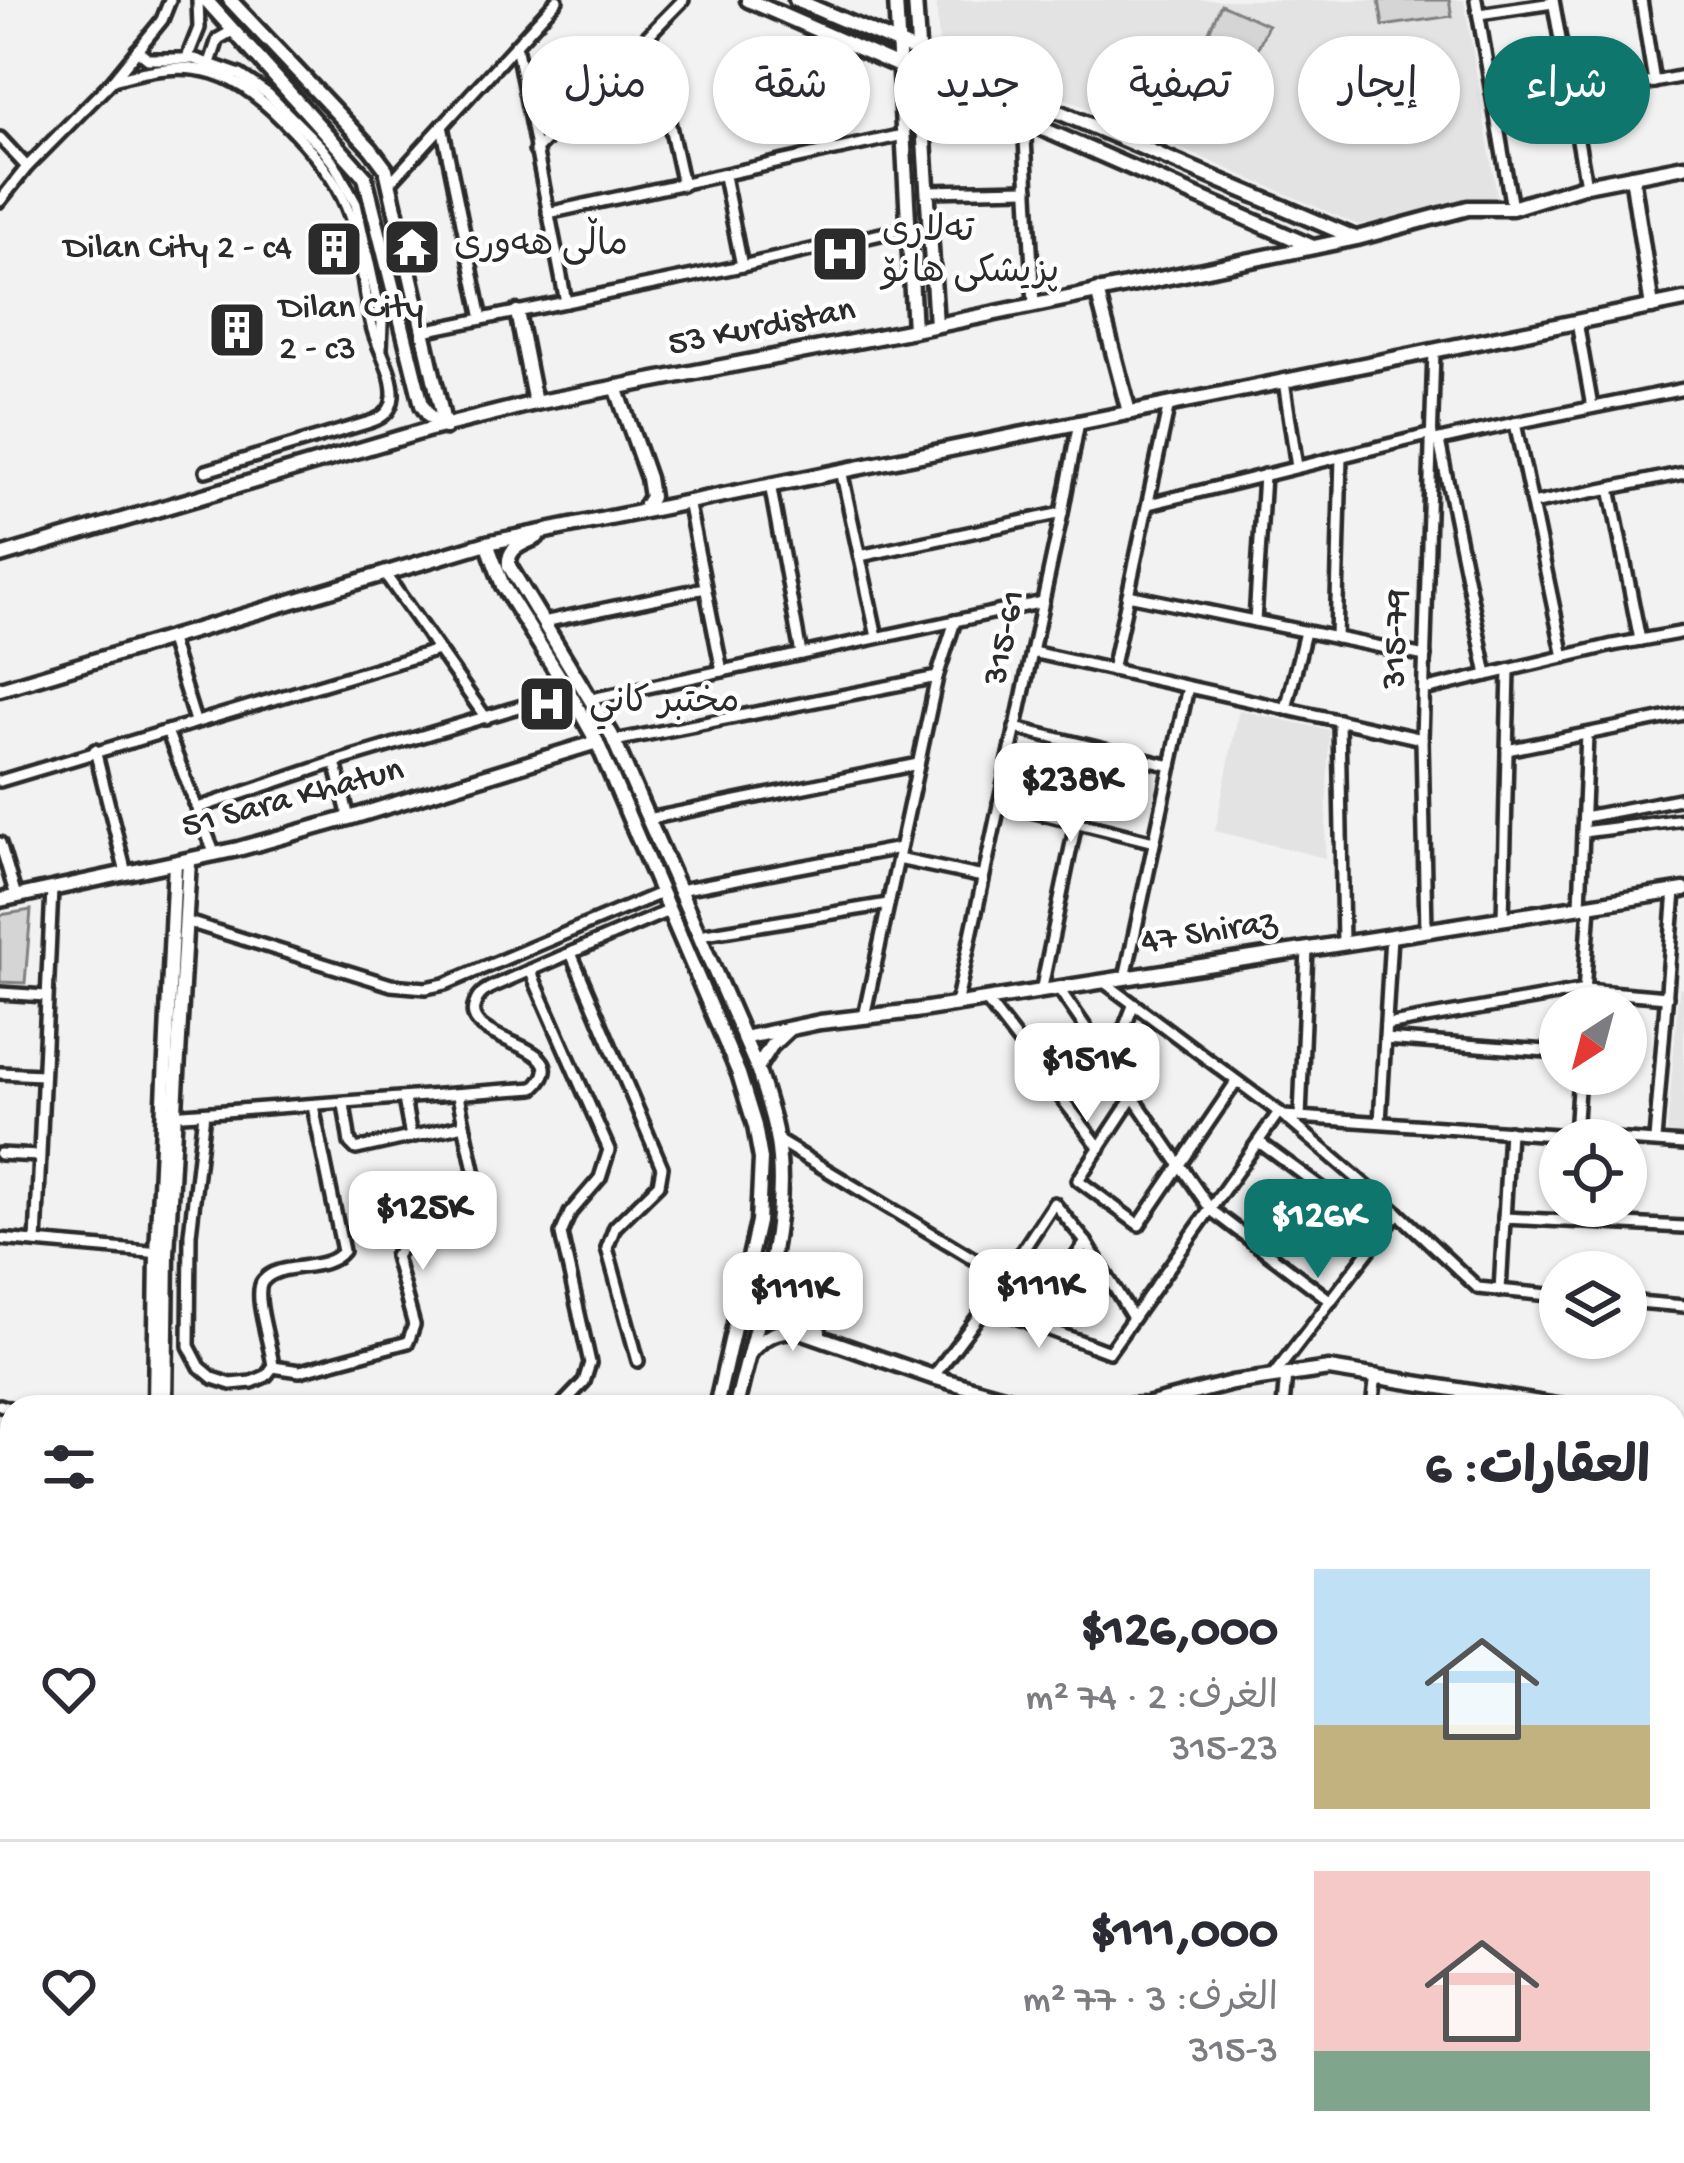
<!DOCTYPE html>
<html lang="ar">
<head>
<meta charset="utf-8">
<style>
  :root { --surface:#fff; --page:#f7f7f7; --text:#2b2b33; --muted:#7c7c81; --line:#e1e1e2; --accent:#0f766e }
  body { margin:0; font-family:"Gochi Hand","Playpen Sans Arabic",sans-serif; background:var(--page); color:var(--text); direction:rtl; height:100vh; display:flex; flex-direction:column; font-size:45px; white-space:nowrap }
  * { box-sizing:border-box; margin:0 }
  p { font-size:39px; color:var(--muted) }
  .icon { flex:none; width:66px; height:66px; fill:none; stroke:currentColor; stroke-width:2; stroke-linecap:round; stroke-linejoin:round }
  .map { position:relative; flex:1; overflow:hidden; direction:ltr }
  .panel { position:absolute; left:0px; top:1395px; width:1686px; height:768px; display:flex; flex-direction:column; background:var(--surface); border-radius:36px 36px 0 0; box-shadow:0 3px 9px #0004; direction:rtl }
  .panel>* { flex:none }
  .top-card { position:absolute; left:36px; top:36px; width:1614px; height:108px; direction:rtl; display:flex; gap:24px }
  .needle { width:78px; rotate:216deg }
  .buttons { position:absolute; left:1539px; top:987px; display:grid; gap:24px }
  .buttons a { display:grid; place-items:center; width:108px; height:108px; border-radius:50%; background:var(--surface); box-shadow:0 3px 9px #0004; font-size:60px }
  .price { position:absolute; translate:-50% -102px; padding:0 27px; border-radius:24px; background:#fff; color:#222; font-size:39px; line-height:78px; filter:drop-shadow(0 3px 6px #0008) }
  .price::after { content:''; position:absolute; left:50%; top:72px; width:36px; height:27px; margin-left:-18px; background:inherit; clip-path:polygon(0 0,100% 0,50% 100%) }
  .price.on { background:var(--accent); color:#fff }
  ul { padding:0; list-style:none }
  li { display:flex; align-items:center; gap:36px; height:300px; padding:0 36px }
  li+li { border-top:3px solid var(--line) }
  li span { display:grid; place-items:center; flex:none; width:336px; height:240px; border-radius:0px; color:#555 }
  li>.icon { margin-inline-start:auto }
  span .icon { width:144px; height:144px; fill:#fffc; stroke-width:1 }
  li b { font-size:51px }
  h2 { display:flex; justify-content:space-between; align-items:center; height:144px; padding:0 36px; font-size:51px }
  .tag { padding:0 42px; border-radius:54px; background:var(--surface); box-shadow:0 3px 9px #0004; font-size:42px; line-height:108px }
  .tag.on { background:var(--accent); color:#fff }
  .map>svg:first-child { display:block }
</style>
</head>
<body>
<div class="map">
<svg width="1684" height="2163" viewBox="0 0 1684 2163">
  <rect width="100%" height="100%" fill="#f2f2f2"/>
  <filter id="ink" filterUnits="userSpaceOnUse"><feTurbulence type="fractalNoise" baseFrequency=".00833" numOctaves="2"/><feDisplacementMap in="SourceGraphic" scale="24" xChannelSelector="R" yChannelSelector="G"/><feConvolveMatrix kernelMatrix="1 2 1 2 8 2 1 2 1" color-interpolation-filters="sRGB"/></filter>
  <g filter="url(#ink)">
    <g fill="#e3e3e3">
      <path d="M936,0H1464L1497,196L1358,225L939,44Z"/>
      <path d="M1239,710L1329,730L1325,858L1215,831Z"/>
      <path d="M1679,988H1684V1136L1667,1134Z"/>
      <path d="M1674,2084L1684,2085V2163H1567L1569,2151H1674Z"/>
      <path d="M1413,2151H1550L1549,2163H1451L1412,2157Z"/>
    </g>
    <g fill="#d5d5d5" stroke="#808080" stroke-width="3">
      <path d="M1379,0H1449L1452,16L1383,26Z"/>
      <path d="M1221,4L1268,25L1255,54L1208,34Z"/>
      <path d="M31,910L25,983L0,982V915Z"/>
      <path d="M259,2151H825L831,2163H263Z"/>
    </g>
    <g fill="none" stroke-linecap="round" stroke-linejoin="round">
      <path stroke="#cacaca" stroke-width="12" stroke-dasharray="12 6" stroke-linecap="butt" d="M910,2151L923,2163"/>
      <g stroke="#2b2b2b" stroke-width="18">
        <g id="street">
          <path d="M1476,0L1512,208"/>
          <path d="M1553,0L1586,185"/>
          <path d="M1641,0L1654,82"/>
          <path d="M1479,14L1553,3"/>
          <path d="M650,35L683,185"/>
          <path d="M516,45L566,302"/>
          <path d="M137,50L148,59H195L240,75L268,94L321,147L335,165L356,204L382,323L381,348"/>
          <path d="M187,58L199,28L198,0"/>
          <path d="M209,66L218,39L234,30"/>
          <path d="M113,80C197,55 235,69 294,132C315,155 335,178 347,208C362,245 362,287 372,326C377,348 394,372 393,396C392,411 383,418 370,422L206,471"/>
          <path d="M1496,113L1684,76"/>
          <path d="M1024,120L1034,305"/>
          <path d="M442,126L482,319"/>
          <path d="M0,138L27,167"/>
          <path d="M535,151L683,0"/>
          <path d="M724,176L742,266"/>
          <path d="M389,184L557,0"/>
          <path d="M927,191L1028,189"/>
          <path d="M0,201L27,167L113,80L162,20L170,0"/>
          <path d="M548,213L903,135"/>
          <path d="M1577,322L1592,407"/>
          <path d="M423,331L742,266L907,228"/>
          <path d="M1284,381L1297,467"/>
          <path d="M1515,423L1564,657"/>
          <path d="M1439,441L1487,675"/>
          <path d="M1431,442L1515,423L1684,389"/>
          <path d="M841,470L877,637"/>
          <path d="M770,484L801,654"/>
          <path d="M1610,488L1640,640"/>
          <path d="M688,501L722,671"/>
          <path d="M1149,504L1432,434"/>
          <path d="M1532,504L1684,473"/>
          <path d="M860,556L1062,513"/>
          <path d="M385,574L486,718"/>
          <path d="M1128,595L1425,656"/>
          <path d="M1255,621L1264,475"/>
          <path d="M543,622L705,588"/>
          <path d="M169,637L195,721"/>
          <path d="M1336,638L1341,457"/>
          <path d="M1032,652L1422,739"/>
          <path d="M1112,670L1169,404"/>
          <path d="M1424,690L1613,645L1684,632"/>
          <path d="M592,699L1043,602"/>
          <path d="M1286,709L1305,632"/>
          <path d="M1339,720L1343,943"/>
          <path d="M1015,728L1171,766"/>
          <path d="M167,731L215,855"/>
          <path d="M614,741L937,677"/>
          <path d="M95,750L126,873"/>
          <path d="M1507,750L1684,714"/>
          <path d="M335,762L349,818"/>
          <path d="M0,781L438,650"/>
          <path d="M999,803L1154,842"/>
          <path d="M198,808L335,762L569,692"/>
          <path d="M1584,817L1684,798"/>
          <path d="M648,819L918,764"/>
          <path d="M1583,832L1684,819"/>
          <path d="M0,843L16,896"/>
          <path d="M898,859L983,877"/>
          <path d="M679,890L900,848"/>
          <path d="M1580,906L1587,734"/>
          <path d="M1503,919L1509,670"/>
          <path d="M185,921L391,985L426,988L445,984L661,893"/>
          <path d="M1426,930L1422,739L1434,350"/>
          <path d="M699,935L888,904"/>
          <path d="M571,953L662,1167L659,1184L615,1227L607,1248L638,1361"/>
          <path d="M530,970L609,1150L600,1178L570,1213L561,1234L590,1363L584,1382L560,1407"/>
          <path d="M1125,978L1188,687"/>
          <path d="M1104,982L1284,1116L1398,1213L1478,1288L1560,1296"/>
          <path d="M1059,989L1211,1210L1331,1301"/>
          <path d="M1041,992L1076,823"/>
          <path d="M0,993L46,996"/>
          <path d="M986,1000L1100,1148"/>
          <path d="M956,1005L1062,513L1079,422"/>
          <path d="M1583,1008L1590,905"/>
          <path d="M864,1017L937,677L955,621"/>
          <path d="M1386,1025L1585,990L1667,997"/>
          <path d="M1385,1039L1560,1052"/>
          <path d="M1111,1062L1133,1006"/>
          <path d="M0,1073L42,1075"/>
          <path d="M1134,1095L1078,1180L1139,1225L1236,1082"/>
          <path d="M404,1099L411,1137"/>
          <path d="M344,1104L350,1143L356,1149L464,1125"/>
          <path d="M204,1113L190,1234L189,1346L200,1367L213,1378L231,1384L252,1382L266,1376L273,1367C272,1348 252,1294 263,1281C280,1260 325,1274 343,1251L313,1106"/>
          <path d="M170,1115L534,1088C582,1043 458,1044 475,1004C479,993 487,989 496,985L668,911"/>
          <path d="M1284,1116L1684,1144"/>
          <path d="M1300,1117L1307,949"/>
          <path d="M1380,1122L1391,936"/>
          <path d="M1575,1135L1579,1074"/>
          <path d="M777,1140L1004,1277"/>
          <path d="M1655,1140L1675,891"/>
          <path d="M1259,1142L1383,1233"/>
          <path d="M0,1154L39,1156"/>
          <path d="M1504,1218L1684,1227"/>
          <path d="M0,1239L161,1253"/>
          <path d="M36,1242L52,889"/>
          <path d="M1500,1291L1509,1131"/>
          <path d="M1626,1301L1684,1306"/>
          <path d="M986,1306L1109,1352L1279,1112"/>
          <path d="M1030,1323L1086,1242"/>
          <path d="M273,1367L300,1371L408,1342L414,1325L395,1256L402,1247L463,1232H481L486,1225L458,1096"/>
          <path d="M1273,1376L1398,1213"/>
          <path d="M933,1377L986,1306L1054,1203L1086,1242L1133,1318"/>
          <path d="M0,1405L12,1409"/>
          <path d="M1283,1407L1286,1374"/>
          <path d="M1372,1407L1376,1375"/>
          <path d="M0,1495L12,1499"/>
          <path d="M1674,1520L1684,1523"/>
          <path d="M0,1526L12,1527"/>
          <path d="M1674,1645L1684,1646"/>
          <path d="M1,1939L12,1955"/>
          <path d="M1674,2079L1684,2081"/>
          <path d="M89,2151L96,2163"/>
          <path d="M1559,2163L1560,2151"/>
        </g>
      </g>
      <g stroke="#2b2b2b" stroke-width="21">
        <g id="secondary">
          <path d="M206,0L365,177L422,405L429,416L445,427"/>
          <path d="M230,0L371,149L386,169L445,427"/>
          <path d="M748,0L1313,247"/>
          <path d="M796,0L1355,238"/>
          <path d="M896,0L914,330"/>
          <path d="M915,0L936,325"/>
          <path d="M1632,176L1652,307"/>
          <path d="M1097,291L1129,412"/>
          <path d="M517,312L535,403"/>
          <path d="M616,387L648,478L651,497L643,510"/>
          <path d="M537,537C523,544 507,547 509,566L611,734L757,1068C766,1097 777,1128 779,1159C786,1237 753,1331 736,1407"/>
          <path d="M487,543L503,586L569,692L597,742L739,1074L755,1126L761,1159L758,1222L716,1407"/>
          <path d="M0,556L427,430L535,403L914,330L1357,238L1468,208H1512L1586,185L1684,166"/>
          <path d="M0,689L487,543L1684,300"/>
          <path d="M0,900L238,849L349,818L597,742"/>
          <path d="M743,1038L820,1022L915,1011L1684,890"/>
          <path d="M757,1068L771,1046L789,1029"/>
          <path d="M767,1273L789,1305L819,1331"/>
          <path d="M749,1354C763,1336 779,1328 801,1331L933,1377L1039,1407"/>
          <path d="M155,1407L157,1253L175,863"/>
          <path d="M165,1407L167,1253L189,860"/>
          <path d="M1087,1407L1147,1405L1232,1383L1329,1369L1564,1407"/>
          <path d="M1674,1428L1684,1430"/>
          <path d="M1674,1584L1684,1575"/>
          <path d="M1674,1927H1684"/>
          <path d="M1674,2000H1684"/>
          <path d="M0,2012L12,2005"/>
          <path d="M0,2080L12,2073"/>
          <path d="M244,2151L248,2163"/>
          <path d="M254,2151L258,2163"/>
          <path d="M890,2151L900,2163"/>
          <path d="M1168,2151L1197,2163"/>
          <path d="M1227,2151L1232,2163"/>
          <path d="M933,2163L935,2151"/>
          <path d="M1102,2163L1124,2151"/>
          <path d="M1127,2163L1130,2158"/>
        </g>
      </g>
      <g stroke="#2b2b2b" stroke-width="22">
        <path id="primary" d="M969,2163L985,2151"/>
      </g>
      <g stroke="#2b2b2b" stroke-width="24">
        <g id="highway">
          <path d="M1674,1948H1684"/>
          <path d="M1674,1975L1684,1974"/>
          <path d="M1011,2163L1029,2151"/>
          <path d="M1057,2163L1077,2151"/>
        </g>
      </g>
      <use href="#street" stroke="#fff" stroke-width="9"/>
      <use href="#secondary" stroke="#fff" stroke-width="12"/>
      <use href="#primary" stroke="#fff" stroke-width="14"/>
      <use href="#highway" stroke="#fff" stroke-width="15"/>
    </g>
  </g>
  <defs>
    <g id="temple-square" transform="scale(3)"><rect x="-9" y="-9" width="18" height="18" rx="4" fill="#2b2b2b" stroke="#fff"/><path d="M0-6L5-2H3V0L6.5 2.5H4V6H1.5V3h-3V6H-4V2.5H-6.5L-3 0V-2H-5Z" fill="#fff"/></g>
    <g id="building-square" transform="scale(3)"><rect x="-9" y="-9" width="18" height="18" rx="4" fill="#2b2b2b" stroke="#fff"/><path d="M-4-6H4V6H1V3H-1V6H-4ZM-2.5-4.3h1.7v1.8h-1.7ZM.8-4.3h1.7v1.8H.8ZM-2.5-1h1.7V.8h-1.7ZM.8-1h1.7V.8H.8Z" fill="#fff"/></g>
    <g id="hospital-square" transform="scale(3)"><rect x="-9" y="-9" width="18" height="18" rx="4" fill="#2b2b2b" stroke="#fff"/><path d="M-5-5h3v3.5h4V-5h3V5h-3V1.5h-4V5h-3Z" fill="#fff"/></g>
  </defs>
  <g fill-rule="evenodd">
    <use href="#temple-square" x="412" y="247"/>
    <use href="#building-square" x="334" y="249"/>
    <use href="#hospital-square" x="840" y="254"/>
    <use href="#building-square" x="237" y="330"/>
    <use href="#hospital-square" x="547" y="704"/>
  </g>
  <g text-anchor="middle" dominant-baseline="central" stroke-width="9" stroke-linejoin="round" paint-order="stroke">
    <g font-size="36" fill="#2b2b2b" stroke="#fff" text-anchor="start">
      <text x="882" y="233">تەلاری<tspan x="882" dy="41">پزیشکی هانۆ</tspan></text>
      <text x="454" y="247">ماڵی هەوری</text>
      <text x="292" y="249" text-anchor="end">Dilan City 2 - c4</text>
      <text x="279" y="309">Dilan City<tspan x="279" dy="41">2 - c3</tspan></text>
      <text x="589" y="704">مختبر كاني</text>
    </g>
    <g font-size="36" fill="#2b2b2b" stroke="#fff">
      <text transform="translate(762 329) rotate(-11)">53 Kurdistan</text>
      <text transform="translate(1007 638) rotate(-78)">315-61</text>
      <text transform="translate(1398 639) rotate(-88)">315-79</text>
      <text transform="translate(293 800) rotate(-15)">51 Sara Khatun</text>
      <text transform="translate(1209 934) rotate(-9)">47 Shiraz</text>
    </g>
  </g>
</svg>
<div class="buttons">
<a><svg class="needle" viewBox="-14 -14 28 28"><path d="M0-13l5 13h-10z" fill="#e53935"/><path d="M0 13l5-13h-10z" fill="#7c7c81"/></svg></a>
<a><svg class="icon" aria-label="locate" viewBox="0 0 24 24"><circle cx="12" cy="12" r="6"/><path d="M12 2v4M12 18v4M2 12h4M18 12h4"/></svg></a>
<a><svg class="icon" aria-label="layers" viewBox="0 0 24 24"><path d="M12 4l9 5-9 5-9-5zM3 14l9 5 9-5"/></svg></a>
</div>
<b class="price" style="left:1071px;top:845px">$238K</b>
<b class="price" style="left:1087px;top:1125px">$151K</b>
<b class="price" style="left:423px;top:1273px">$125K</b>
<b class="price on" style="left:1318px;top:1281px">$126K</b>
<b class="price" style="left:1039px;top:1351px">$111K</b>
<b class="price" style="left:793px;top:1354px">$111K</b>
<div class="top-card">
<a class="tag on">شراء</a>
<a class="tag">إيجار</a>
<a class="tag">تصفية</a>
<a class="tag">جديد</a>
<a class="tag">شقة</a>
<a class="tag">منزل</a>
</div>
<section class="panel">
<h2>العقارات: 6<svg class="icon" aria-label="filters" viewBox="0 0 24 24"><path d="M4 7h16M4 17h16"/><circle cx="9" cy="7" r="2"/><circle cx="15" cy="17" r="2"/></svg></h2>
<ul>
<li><span style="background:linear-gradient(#bfe0f5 65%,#c2b280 0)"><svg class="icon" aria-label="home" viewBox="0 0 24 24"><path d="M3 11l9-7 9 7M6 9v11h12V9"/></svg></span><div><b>$126,000</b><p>الغرف: 2 · 74 m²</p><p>315-23</p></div><svg class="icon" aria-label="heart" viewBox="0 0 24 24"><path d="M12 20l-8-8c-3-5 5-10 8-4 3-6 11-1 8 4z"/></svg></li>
<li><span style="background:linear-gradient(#f6c9c9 75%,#7fa58c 0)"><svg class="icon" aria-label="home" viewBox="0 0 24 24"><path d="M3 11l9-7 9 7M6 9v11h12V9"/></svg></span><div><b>$111,000</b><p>الغرف: 3 · 77 m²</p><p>315-3</p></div><svg class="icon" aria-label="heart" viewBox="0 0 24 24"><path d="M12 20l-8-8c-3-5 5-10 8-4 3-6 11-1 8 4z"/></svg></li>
</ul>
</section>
</div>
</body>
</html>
